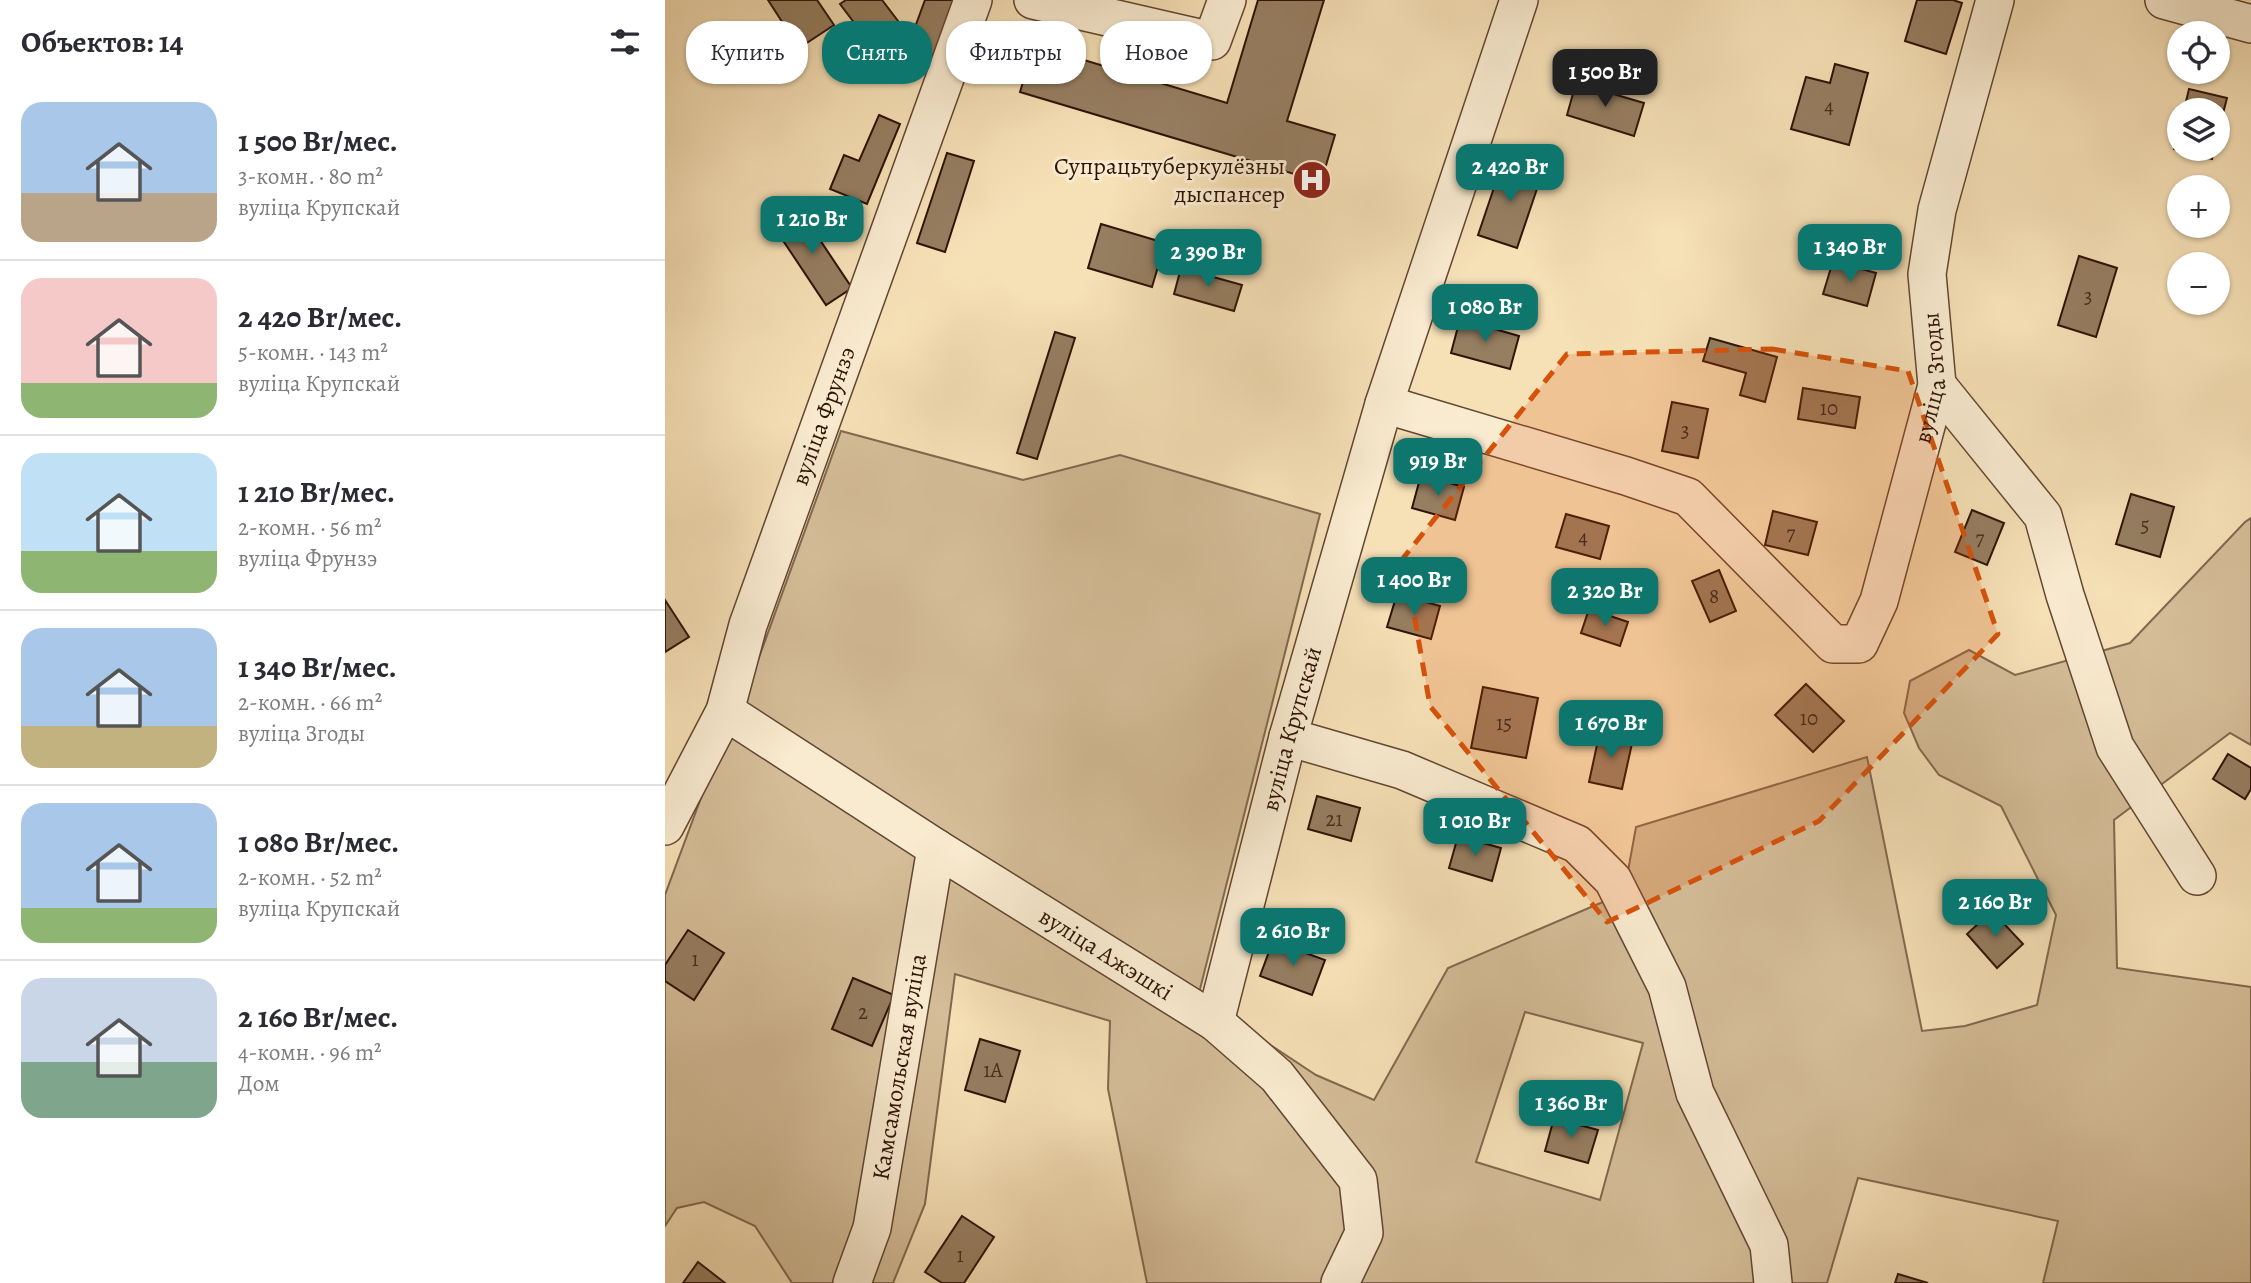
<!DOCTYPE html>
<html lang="ru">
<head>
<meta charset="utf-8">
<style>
  :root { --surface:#fff; --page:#f7f7f7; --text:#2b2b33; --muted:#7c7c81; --line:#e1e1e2; --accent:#0f766e }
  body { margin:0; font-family:Alegreya,serif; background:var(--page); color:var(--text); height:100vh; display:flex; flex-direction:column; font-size:26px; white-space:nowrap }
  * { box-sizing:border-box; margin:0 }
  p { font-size:23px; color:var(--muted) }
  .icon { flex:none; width:38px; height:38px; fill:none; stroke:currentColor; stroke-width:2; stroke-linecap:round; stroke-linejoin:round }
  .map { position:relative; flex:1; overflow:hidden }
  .sheet { display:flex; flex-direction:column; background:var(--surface); width:665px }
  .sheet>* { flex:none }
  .hud { position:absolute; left:21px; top:21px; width:665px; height:63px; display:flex; gap:14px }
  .buttons { position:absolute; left:1502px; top:21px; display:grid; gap:14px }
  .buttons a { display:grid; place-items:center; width:63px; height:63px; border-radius:50%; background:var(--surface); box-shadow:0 2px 5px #0004; font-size:35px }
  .price { position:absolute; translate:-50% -60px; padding:0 16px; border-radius:14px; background:var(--accent); color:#fff; font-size:23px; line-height:46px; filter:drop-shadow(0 2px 4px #0008) }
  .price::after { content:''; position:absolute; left:50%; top:42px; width:21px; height:16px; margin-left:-10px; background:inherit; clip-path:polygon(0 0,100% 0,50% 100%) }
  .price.on { background:#222; color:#fff }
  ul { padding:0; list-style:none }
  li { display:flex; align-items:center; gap:21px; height:175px; padding:0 21px }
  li+li { border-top:2px solid var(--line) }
  li span { display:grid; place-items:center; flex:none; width:196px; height:140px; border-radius:21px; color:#555 }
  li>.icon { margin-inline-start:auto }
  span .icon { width:84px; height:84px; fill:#fffc; stroke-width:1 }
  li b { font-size:30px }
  h2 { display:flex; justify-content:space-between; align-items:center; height:84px; padding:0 21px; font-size:30px }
  .tag { padding:0 24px; border-radius:28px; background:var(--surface); box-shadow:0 2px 5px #0004; font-size:24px; line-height:63px }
  .tag.on { background:var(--accent); color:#fff }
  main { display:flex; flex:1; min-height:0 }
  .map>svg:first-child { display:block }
</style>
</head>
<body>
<main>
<section class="sheet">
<h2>Объектов: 14<svg class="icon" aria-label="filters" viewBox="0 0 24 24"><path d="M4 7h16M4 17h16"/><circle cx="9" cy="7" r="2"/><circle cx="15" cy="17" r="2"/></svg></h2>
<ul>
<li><span style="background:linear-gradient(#a9c7e8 65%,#b9a48a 0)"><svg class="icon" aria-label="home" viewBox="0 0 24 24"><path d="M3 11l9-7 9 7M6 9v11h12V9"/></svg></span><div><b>1 500 Br/мес.</b><p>3-комн. · 80 m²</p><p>вуліца Крупскай</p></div></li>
<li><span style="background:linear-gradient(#f6c9c9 75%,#8fb573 0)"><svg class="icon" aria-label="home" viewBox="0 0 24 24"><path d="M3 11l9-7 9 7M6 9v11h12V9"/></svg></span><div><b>2 420 Br/мес.</b><p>5-комн. · 143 m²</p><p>вуліца Крупскай</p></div></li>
<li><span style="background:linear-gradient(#bfe0f5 70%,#8fb573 0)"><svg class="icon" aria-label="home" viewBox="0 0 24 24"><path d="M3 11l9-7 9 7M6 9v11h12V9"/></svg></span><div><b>1 210 Br/мес.</b><p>2-комн. · 56 m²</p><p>вуліца Фрунзэ</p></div></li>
<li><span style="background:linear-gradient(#a9c7e8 70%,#c2b280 0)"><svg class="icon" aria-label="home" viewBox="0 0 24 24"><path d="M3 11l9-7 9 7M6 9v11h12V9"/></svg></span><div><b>1 340 Br/мес.</b><p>2-комн. · 66 m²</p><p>вуліца Згоды</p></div></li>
<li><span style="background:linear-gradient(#a9c7e8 75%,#8fb573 0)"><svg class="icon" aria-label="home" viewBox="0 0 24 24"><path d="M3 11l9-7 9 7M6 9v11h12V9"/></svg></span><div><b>1 080 Br/мес.</b><p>2-комн. · 52 m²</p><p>вуліца Крупскай</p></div></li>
<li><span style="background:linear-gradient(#c9d6e8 60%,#7fa58c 0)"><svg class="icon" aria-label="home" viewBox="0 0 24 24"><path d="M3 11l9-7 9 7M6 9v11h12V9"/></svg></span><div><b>2 160 Br/мес.</b><p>4-комн. · 96 m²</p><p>Дом</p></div></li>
</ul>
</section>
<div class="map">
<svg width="1586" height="1283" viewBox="0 0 1586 1283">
  <rect width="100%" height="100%" fill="#f6e0b6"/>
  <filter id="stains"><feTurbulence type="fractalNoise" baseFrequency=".00286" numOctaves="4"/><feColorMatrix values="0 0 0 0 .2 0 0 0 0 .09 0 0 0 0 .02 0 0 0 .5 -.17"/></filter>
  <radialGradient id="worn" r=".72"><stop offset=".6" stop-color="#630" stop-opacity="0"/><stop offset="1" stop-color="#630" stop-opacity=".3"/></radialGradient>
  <path fill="#d4bd98" stroke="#82684e" stroke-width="2" fill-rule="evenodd" d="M176,431L358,480L455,455L655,514L533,997L651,1075L709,1100L783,968L959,893L971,827L1202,757L1257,1031L1300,1026L1372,1005L1391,915L1336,806L1274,775L1254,748L1239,713L1245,681L1304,650L1350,675L1465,643L1580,522L1586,518V745L1565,733L1449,820L1452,968L1586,987V1283H1378L1393,1221L1193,1178L1162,1283H482L443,1089L445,1021L290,974L260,1204L228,1283H127L90,1226L39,1202L12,1208L0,1226V895L40,787L92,663ZM860,1012L978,1043L935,1200L811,1162Z"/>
  <g fill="#967e61" stroke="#2f1305" stroke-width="2">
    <path d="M103,0H152L169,25L134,48Z"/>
    <path d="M181,0H217L246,38L260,0H291L268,63L251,57L228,74L175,4Z"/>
    <path d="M593,0H659L622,121L670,135L656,182L355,92L369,45L562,103Z"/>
    <path d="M1252,0H1288L1297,3L1281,54L1240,41Z"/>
    <path d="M1170,64L1203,73L1184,145L1126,129L1141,77L1165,83Z"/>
    <path d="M911,83L979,103L969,136L902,115Z"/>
    <path d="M1524,89L1562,98L1552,137V110H1519Z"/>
    <path d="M214,115L235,124L202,204L165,189L179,155L194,161Z"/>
    <path d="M1514,130V149H1549L1547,159L1509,149Z"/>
    <path d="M282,153L309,161L280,252L252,243Z"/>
    <path d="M838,161L877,174L852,248L813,235Z"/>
    <path d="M133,207L187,288L161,305L107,224Z"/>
    <path d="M436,224L500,243L487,287L423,268Z"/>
    <path d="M1414,256L1452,268L1431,337L1393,325Z"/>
    <path d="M1168,261L1211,273L1202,306L1158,294Z"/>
    <path d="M516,268L577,285L569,311L509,294Z"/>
    <path d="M795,319L854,336L845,369L786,353Z"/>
    <path d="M390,332L410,338L372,459L352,453Z"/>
    <path d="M1045,338L1112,357L1100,402L1075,395L1081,373L1038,361Z"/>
    <path d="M1138,388L1195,397L1190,428L1133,419Z"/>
    <path d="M1007,402L1043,409L1033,458L997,451Z"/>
    <path d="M756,475L799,487L790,520L747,508Z"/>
    <path d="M1466,494L1509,507L1495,557L1451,544Z"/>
    <path d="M1307,510L1339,523L1322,565L1290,552Z"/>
    <path d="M1108,511L1152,522L1143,555L1100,545Z"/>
    <path d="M901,514L944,526L935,559L891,547Z"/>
    <path d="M1054,570L1071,611L1045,622L1027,581Z"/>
    <path d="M732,594L775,606L766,639L722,627Z"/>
    <path d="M0,600L24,637L0,652Z"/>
    <path d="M924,609L963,622L955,646L916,633Z"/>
    <path d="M1141,684L1179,721L1148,752L1110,715Z"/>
    <path d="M818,687L873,698L861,758L806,748Z"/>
    <path d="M935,731L968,739L957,789L924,782Z"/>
    <path d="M1563,754L1586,768V789L1580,799L1548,779Z"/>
    <path d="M652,796L695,808L686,841L643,829Z"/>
    <path d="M793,836L836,848L827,881L784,868Z"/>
    <path d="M1327,911L1358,944L1332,968L1302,934Z"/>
    <path d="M23,930L59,953L29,1000L0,981V965Z"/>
    <path d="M608,941L660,960L647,995L595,976Z"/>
    <path d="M188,978L229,995L207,1046L167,1029Z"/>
    <path d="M315,1039L355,1051L340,1102L300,1090Z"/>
    <path d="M889,1118L933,1130L923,1163L880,1151Z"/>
    <path d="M297,1216L329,1237L299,1283H277L260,1272Z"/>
    <path d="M33,1262L60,1283H18Z"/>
    <path d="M1233,1274L1263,1283H1230Z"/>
  </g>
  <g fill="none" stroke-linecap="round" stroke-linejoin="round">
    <g stroke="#614631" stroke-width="40">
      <g id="minor">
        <path d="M368,0L547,41L562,0"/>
        <path d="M1499,0L1586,24"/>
        <path d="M1272,385L1378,516L1400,595L1450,747L1532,876"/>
        <path id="s1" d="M719,404L961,476L1023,497L1168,644H1194L1214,601L1272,385L1262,274L1272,210L1330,0"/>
        <path id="s2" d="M60,711L271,848L550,1022L612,1076L693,1180L699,1233L675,1283"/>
        <path d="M623,737L737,770L912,844L948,880L1002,987L1030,1093L1104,1245L1108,1283"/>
        <path id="s3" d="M0,826L60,711L83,625L308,0"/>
        <path id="s4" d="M550,1022L623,737L719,404L854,0"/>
        <path id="s5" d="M187,1283L207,1228L271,848"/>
      </g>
    </g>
    <use href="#minor" stroke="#f9ebd0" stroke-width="37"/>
  </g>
  <path fill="#d6520b" fill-opacity="0.2" stroke="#d6520b" stroke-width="5" stroke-dasharray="14 9" stroke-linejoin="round" d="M1107,349L1243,371L1333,634L1154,821L942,922L765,706L739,557L902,354Z"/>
  <defs>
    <g id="hospital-disc" transform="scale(2.0125)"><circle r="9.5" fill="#8f2418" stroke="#f9ebd0"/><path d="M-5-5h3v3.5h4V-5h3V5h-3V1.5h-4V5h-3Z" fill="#fff"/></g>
  </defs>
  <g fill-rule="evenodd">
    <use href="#hospital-disc" x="647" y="180"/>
  </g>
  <g text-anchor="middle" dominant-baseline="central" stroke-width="6" stroke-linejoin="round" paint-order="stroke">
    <g font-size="21" fill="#492e1c">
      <text x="1164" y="106">4</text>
      <text x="1423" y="296">3</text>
      <text x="1164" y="408">10</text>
      <text x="1020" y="430">3</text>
      <text x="1480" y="525">5</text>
      <text x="1126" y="533">7</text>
      <text x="918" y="537">4</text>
      <text x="1315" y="538">7</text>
      <text x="1049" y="596">8</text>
      <text x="1144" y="718">10</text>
      <text x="839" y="723">15</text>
      <text x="669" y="819">21</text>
      <text x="30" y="959">1</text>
      <text x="198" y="1012">2</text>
      <text x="328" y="1070">1А</text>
      <text x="295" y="1255">1</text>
    </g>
    <g font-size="24" fill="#2f1305" stroke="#f9ebd0" text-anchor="end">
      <text x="620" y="166">Супрацьтуберкулёзны<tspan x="620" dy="28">дыспансер</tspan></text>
    </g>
    <g font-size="24" fill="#2f1305" stroke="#f9ebd0">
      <text stroke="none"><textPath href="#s1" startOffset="828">вуліца Згоды</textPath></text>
      <text stroke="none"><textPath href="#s3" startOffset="441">вуліца Фрунзэ</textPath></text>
      <text stroke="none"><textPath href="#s4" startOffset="303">вуліца Крупскай</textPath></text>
      <text stroke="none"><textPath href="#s2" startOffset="452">вуліца Ажэшкі</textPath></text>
      <text stroke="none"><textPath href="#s5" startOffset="222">Камсамольская вуліца</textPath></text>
    </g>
  </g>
  <rect width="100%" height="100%" filter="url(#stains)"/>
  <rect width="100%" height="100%" fill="url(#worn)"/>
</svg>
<div class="buttons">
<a><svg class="icon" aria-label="locate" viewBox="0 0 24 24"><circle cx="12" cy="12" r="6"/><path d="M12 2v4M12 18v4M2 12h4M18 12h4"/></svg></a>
<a><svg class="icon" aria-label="layers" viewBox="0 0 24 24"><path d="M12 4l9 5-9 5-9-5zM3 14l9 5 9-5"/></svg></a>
<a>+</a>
<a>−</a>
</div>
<b class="price on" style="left:940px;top:109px">1 500 Br</b>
<b class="price" style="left:845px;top:204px">2 420 Br</b>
<b class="price" style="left:147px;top:256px">1 210 Br</b>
<b class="price" style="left:1185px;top:284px">1 340 Br</b>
<b class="price" style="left:543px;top:289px">2 390 Br</b>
<b class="price" style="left:820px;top:344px">1 080 Br</b>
<b class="price" style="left:773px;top:498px">919 Br</b>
<b class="price" style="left:749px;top:617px">1 400 Br</b>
<b class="price" style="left:940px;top:628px">2 320 Br</b>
<b class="price" style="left:946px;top:760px">1 670 Br</b>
<b class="price" style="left:810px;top:858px">1 010 Br</b>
<b class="price" style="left:1330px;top:939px">2 160 Br</b>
<b class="price" style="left:628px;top:968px">2 610 Br</b>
<b class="price" style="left:906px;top:1140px">1 360 Br</b>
<div class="hud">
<a class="tag">Купить</a>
<a class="tag on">Снять</a>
<a class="tag">Фильтры</a>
<a class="tag">Новое</a>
</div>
</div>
</main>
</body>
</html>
